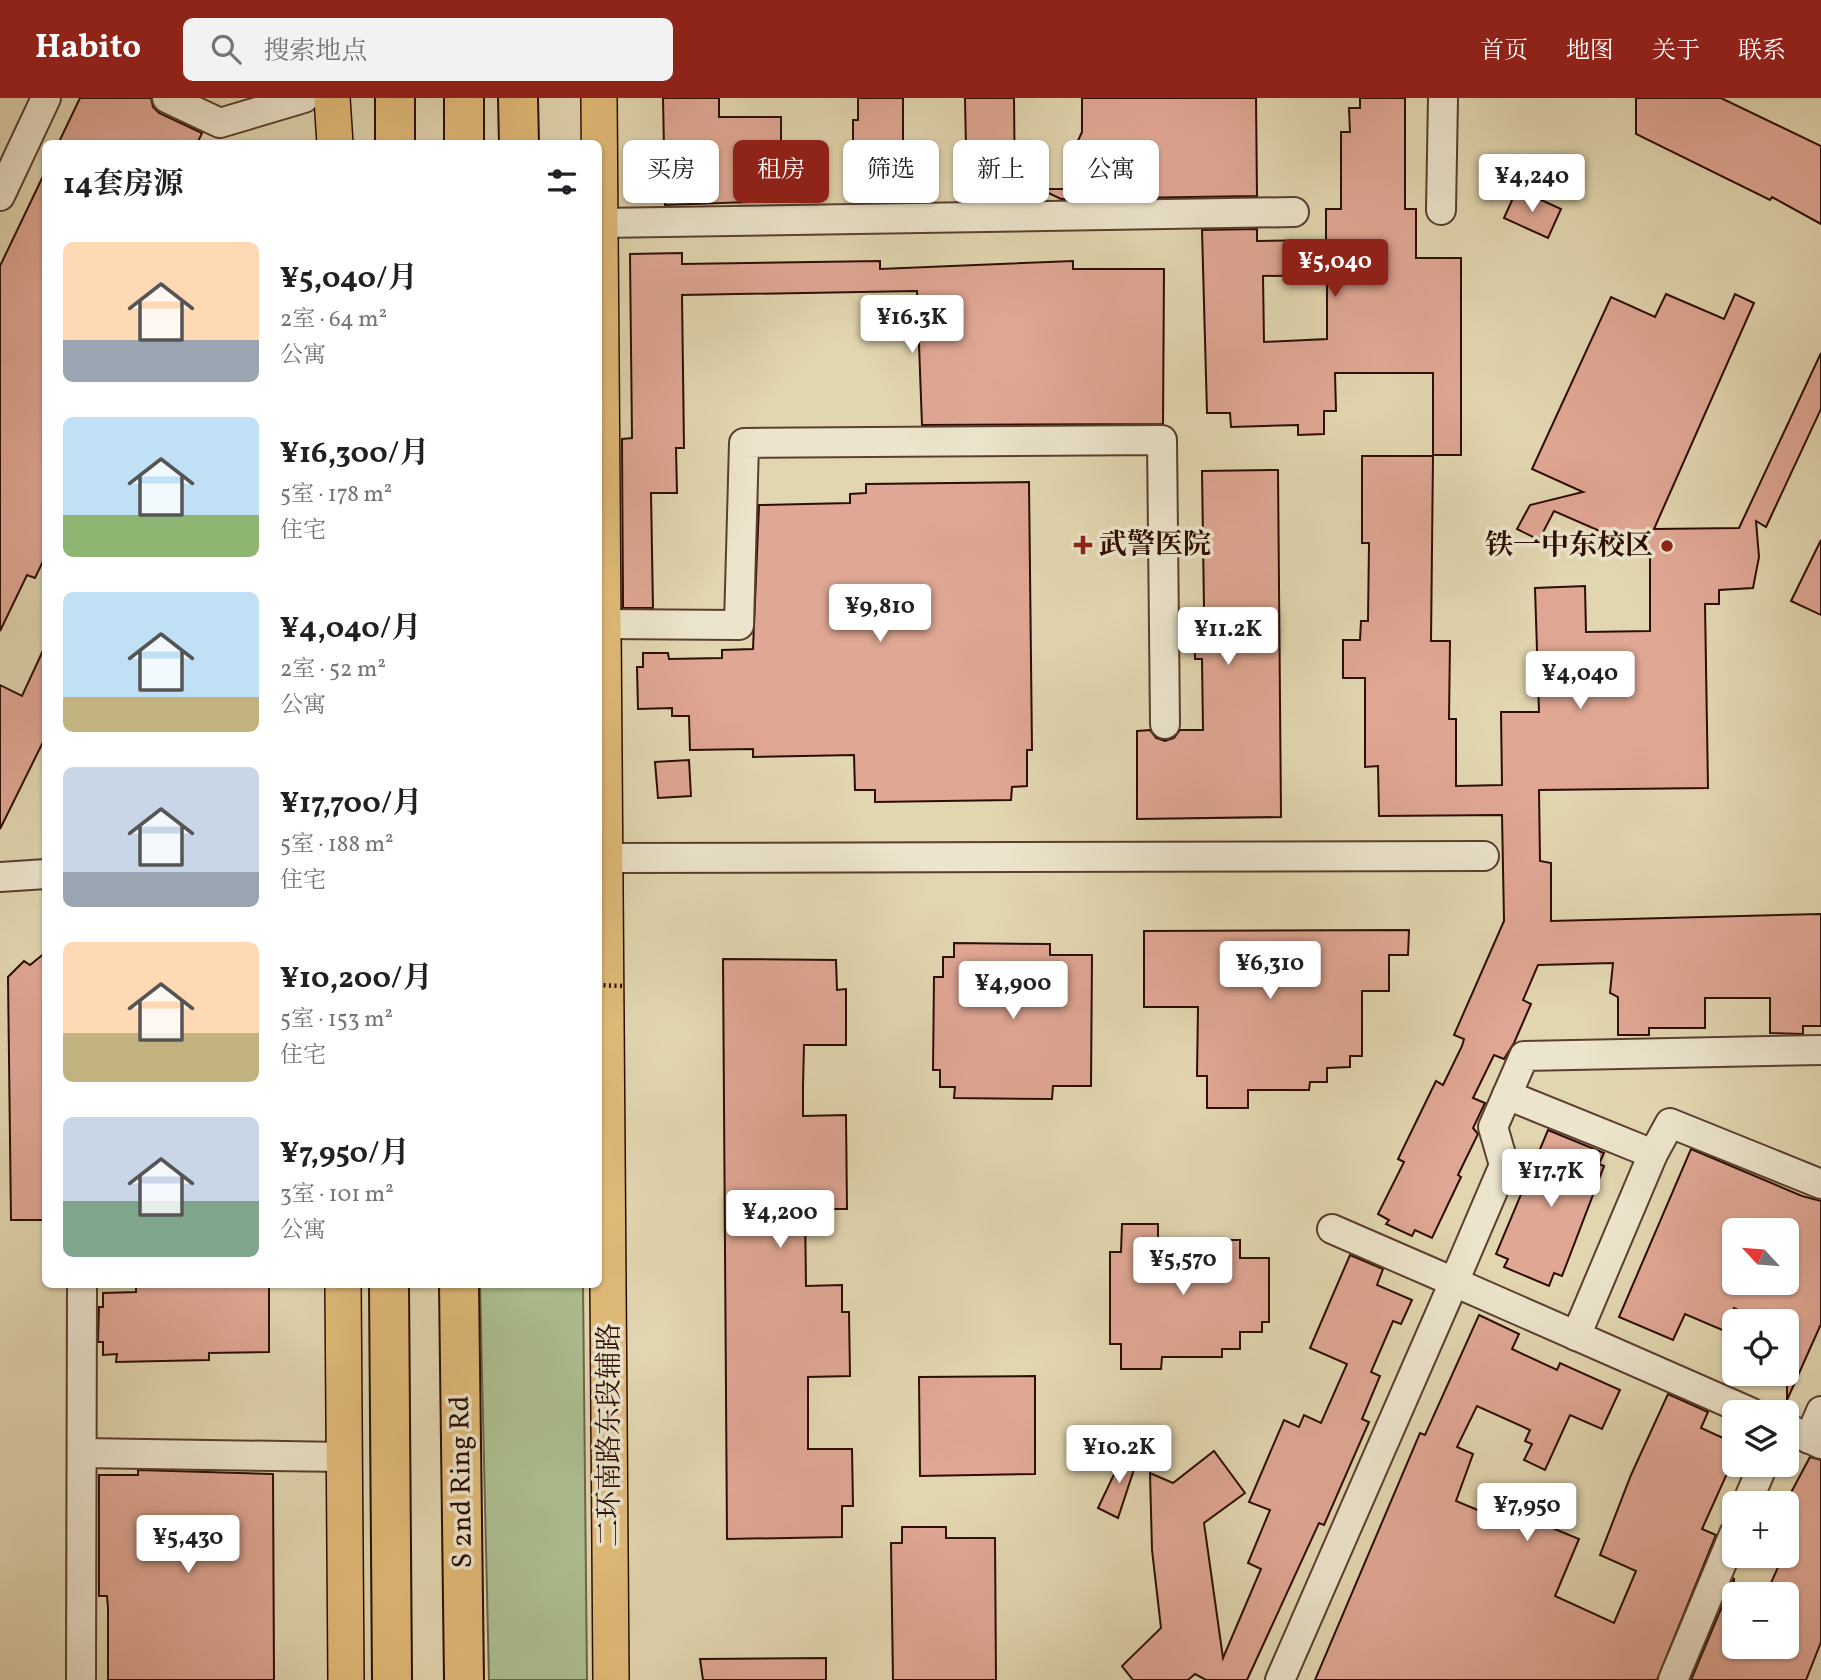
<!DOCTYPE html>
<html lang="zh">
<head>
<meta charset="utf-8">
<style>
  :root { --surface:#fff; --page:#f2f2f2; --text:#202124; --muted:#757577; --accent:#8f2418 }
  body { margin:0; font-family:Vollkorn,"Noto Serif SC",serif; background:var(--page); color:var(--text); height:100vh; display:flex; flex-direction:column; font-size:26px; white-space:nowrap }
  * { box-sizing:border-box; margin:0 }
  p { font-size:23px; color:var(--muted) }
  .icon { flex:none; width:38px; height:38px; fill:none; stroke:currentColor; stroke-width:2; stroke-linecap:round; stroke-linejoin:round }
  .map { position:relative; flex:1; overflow:hidden }
  .side { position:absolute; left:42px; top:42px; width:560px; height:1148px; display:flex; flex-direction:column; background:var(--surface); border-radius:10px; box-shadow:0 2px 5px #0004 }
  .side>* { flex:none }
  .top-card { position:absolute; left:623px; top:42px; width:665px; height:63px; display:flex; gap:14px }
  .needle { width:46px; rotate:296deg }
  .fabs { position:absolute; left:1722px; top:1120px; display:grid; gap:14px }
  .fabs a { display:grid; place-items:center; width:77px; height:77px; border-radius:10px; background:var(--surface); box-shadow:0 2px 5px #0004; font-size:35px }
  .price { position:absolute; translate:-50% -60px; padding:0 16px; border-radius:7px; background:#fff; color:#222; font-size:23px; line-height:46px; filter:drop-shadow(0 2px 4px #0008) }
  .price::after { content:''; position:absolute; left:50%; top:42px; width:21px; height:16px; margin-left:-10px; background:inherit; clip-path:polygon(0 0,100% 0,50% 100%) }
  .price.selected { background:var(--accent); color:#fff }
  ul { padding:0; list-style:none }
  li { display:flex; align-items:center; gap:21px; height:175px; padding:0 21px }
  li span { display:grid; place-items:center; flex:none; width:196px; height:140px; border-radius:10px; color:#555 }
  li>.icon { margin-inline-start:auto }
  span .icon { width:84px; height:84px; fill:#fffc; stroke-width:1 }
  li b { font-size:30px }
  h2 { display:flex; justify-content:space-between; align-items:center; height:84px; padding:0 21px; font-size:30px }
  .tag { padding:0 24px; border-radius:10px; background:var(--surface); box-shadow:0 2px 5px #0004; font-size:24px; line-height:63px }
  .tag.selected { background:var(--accent); color:#fff }
  header { display:flex; align-items:center; gap:42px; box-sizing:border-box; height:98px; padding:0 35px; background:var(--accent); color:#fff }
  header strong { font-size:33px }
  nav { display:flex; gap:38px; margin-inline-start:auto; font-size:24px }
  .search { width:490px; height:63px; background:var(--page); display:flex; align-items:center; gap:18px; box-sizing:border-box; padding:0 24px; border-radius:10px; color:var(--muted); font-size:26px }
  .map>svg:first-child { display:block }
</style>
</head>
<body>
<header>
<strong>Habito</strong>
<div class="search"><svg class="icon" aria-label="search" viewBox="0 0 24 24"><circle cx="10" cy="10" r="6"/><path d="M15 15l6 6"/></svg>搜索地点</div>
<nav><a>首页</a><a>地图</a><a>关于</a><a>联系</a></nav>
</header>
<div class="map">
<svg width="1821" height="1582" viewBox="0 0 1821 1582">
  <rect width="100%" height="100%" fill="#e2d6b0"/>
  <filter id="stains"><feTurbulence type="fractalNoise" baseFrequency=".00286" numOctaves="4"/><feColorMatrix values="0 0 0 0 .2 0 0 0 0 .09 0 0 0 0 .02 0 0 0 .5 -.17"/></filter>
  <radialGradient id="worn" r=".72"><stop offset=".6" stop-color="#630" stop-opacity="0"/><stop offset="1" stop-color="#630" stop-opacity=".3"/></radialGradient>
  <path fill="#adbf90" stroke="#6c6649" stroke-width="2" d="M480,1187H583L587,1582H489Z"/>
  <g fill="#e0a794" stroke="#2c0d02" stroke-width="2" fill-rule="evenodd">
    <path d="M80,0H151L153,9L159,15L202,35L197,46H58Z"/>
    <path d="M663,0H719V19H781V103L665,107Z"/>
    <path d="M858,0H903V104H853V22H858Z"/>
    <path d="M965,0H1014L1015,102L967,103Z"/>
    <path d="M1082,0H1256L1257,98L1061,101L1040,91H1075V49L1082,34Z"/>
    <path d="M1360,0H1405V111H1416V160H1461V357H1433V275H1335L1336,313H1324V336L1298,337V327L1231,329L1230,315H1207L1202,132L1257,131V143L1326,142V111H1341V34H1350L1349,10H1360ZM1327,177V241L1264,244L1263,178Z"/>
    <path d="M1636,0H1721L1821,48V126L1772,99L1770,102L1636,36Z"/>
    <path d="M46,72V457L35,480L27,477L0,533V168Z"/>
    <path d="M1517,91L1561,111L1548,140L1504,120Z"/>
    <path d="M682,155V166L880,163V171L1073,163V171H1164L1163,326L922,327L917,193L682,197L684,350H676L677,395H651L653,510H623L622,341L632,340L630,156Z"/>
    <path d="M1666,196L1724,221L1735,196L1754,205L1654,431L1739,430L1821,255V311L1766,429L1756,423L1759,459L1753,490L1719,492V506H1705L1708,690L1539,692L1540,763L1551,765V823L1821,816V928H1803V936L1770,935V900H1705V930H1649V937H1618V899L1610,895L1613,865L1538,867L1523,902L1531,906L1514,945L1504,961L1494,957L1473,1000L1485,1005L1473,1030L1478,1036L1458,1077L1461,1079L1432,1140L1415,1132L1412,1138L1386,1126L1389,1122L1378,1116L1404,1064L1398,1061L1436,983L1443,987L1462,948L1464,941L1454,937L1504,823L1502,717L1379,718L1378,668L1365,669V580H1343V542H1360L1361,523H1368L1369,445H1362V358H1433L1431,543H1450L1449,621H1456V688L1502,687L1501,614H1539L1535,490L1585,488L1586,534L1650,533V455L1554,413L1539,442L1517,431L1530,407L1583,394L1532,371L1611,199L1655,219Z"/>
    <path d="M1278,372L1281,719L1137,721V633L1150,632L1156,640L1165,643L1174,640L1180,632H1203L1202,561H1195L1194,511H1204L1202,373Z"/>
    <path d="M1029,384L1032,652H1027V688L1012,689L1011,702L875,704V692H855L854,657L753,659V651L690,652L689,618H672V610L638,611L637,569H643V555H668L669,561L722,560V552L753,551L759,407L850,405V396L866,395V386Z"/>
    <path d="M1821,442V517L1791,503Z"/>
    <path d="M46,546V638L0,731V587L22,598Z"/>
    <path d="M689,662L691,698L658,700L655,664Z"/>
    <path d="M1409,832L1408,857H1389V893H1362V958H1350V969L1327,970V984H1310L1309,992H1248V1010H1207V978H1197L1198,909H1144V833Z"/>
    <path d="M954,845L1050,846V857H1092L1091,988H1053L1052,1001L954,1000L955,989H940V972H933L934,879H943V859H954Z"/>
    <path d="M46,854V1122H11L8,879L24,863L30,867Z"/>
    <path d="M723,861L836,862L837,892L846,891V947H804L803,988V1018L846,1017L847,1111H805L806,1188L842,1187V1214H849L850,1278L808,1279V1351H852L853,1408H842V1439L727,1441Z"/>
    <path d="M1548,1032L1604,1055L1599,1066L1604,1068L1562,1178L1554,1175L1549,1188L1504,1169L1508,1161L1496,1156Z"/>
    <path d="M1691,1051L1802,1098L1821,1103V1226L1787,1302V1223H1763L1734,1210V1237L1685,1216L1673,1242L1619,1219ZM1734,1132H1787V1185H1734Z"/>
    <path d="M1122,1126H1158V1142H1240V1160H1269V1224H1262V1234H1240V1251H1222V1259H1162L1161,1271H1121V1246H1110V1154H1121Z"/>
    <path d="M1350,1157L1383,1171L1377,1187L1412,1202L1401,1226L1393,1223L1371,1274L1380,1278L1362,1321L1369,1324L1324,1427L1319,1425L1247,1582H1206L1195,1576L1188,1582H1133L1122,1568L1161,1530L1152,1452L1150,1375L1173,1385L1214,1353L1245,1395L1204,1425L1223,1560L1261,1471L1248,1465L1270,1412L1249,1404L1284,1322L1299,1329L1304,1317L1321,1325L1347,1266L1310,1250Z"/>
    <path d="M136,1186H269V1254L209,1255V1262L116,1264L117,1256L103,1257V1244H98L99,1209H103V1195L136,1194Z"/>
    <path d="M1479,1217L1519,1236L1512,1251L1557,1272L1560,1265L1620,1292L1602,1331L1570,1317L1545,1372L1524,1362L1532,1346L1525,1343L1530,1332L1477,1308L1457,1349L1473,1356L1456,1403L1511,1426L1529,1432L1533,1422L1579,1441L1555,1498L1614,1525L1636,1473L1600,1457L1631,1377L1668,1296L1708,1314L1701,1330L1734,1345V1360L1702,1431L1716,1437L1657,1582H1315L1420,1335L1425,1337Z"/>
    <path d="M1035,1278V1376L920,1378L919,1279Z"/>
    <path d="M1126,1351L1139,1356L1118,1420L1098,1410Z"/>
    <path d="M1810,1359L1821,1362V1544L1806,1582H1691L1734,1480V1549H1787V1496H1766L1783,1458H1787V1402Z"/>
    <path d="M138,1372L273,1376L274,1582H108V1510L107,1498H99V1377H138Z"/>
    <path d="M902,1429H946V1440H995L996,1582H893L891,1445H902Z"/>
    <path d="M826,1560V1582H703L700,1561Z"/>
  </g>
  <g fill="none" stroke-linecap="round" stroke-linejoin="round">
    <g stroke="#5a3f2e" stroke-width="32">
      <g id="minor">
        <path d="M167,0L220,25L304,0"/>
        <path d="M0,98L46,0"/>
        <path d="M1441,112L1443,0"/>
        <path d="M600,125L1294,114"/>
        <path d="M604,526L739,527L744,345L1162,342L1165,626"/>
        <path d="M606,760L1484,758"/>
        <path d="M0,779L46,776"/>
        <path d="M1507,997L1653,1056"/>
        <path d="M1332,1131L1454,1184L1504,1067L1493,1029L1524,958L1821,952"/>
        <path d="M1576,1238L1653,1056L1670,1025L1821,1086"/>
        <path d="M1787,1330L1821,1346"/>
        <path d="M1809,1341L1821,1313"/>
        <path d="M82,1355L344,1359"/>
        <path d="M1747,1405L1763,1367"/>
        <path d="M81,1582L82,1186"/>
        <path d="M1280,1582L1454,1184L1750,1314"/>
        <path d="M1673,1582L1734,1436"/>
      </g>
    </g>
    <g stroke="#2c0d02" stroke-width="38">
      <g id="major">
        <path d="M332,0L335,46"/>
        <path d="M599,0L611,1582"/>
        <path d="M343,1186L346,1582"/>
      </g>
    </g>
    <g stroke="#2c0d02" stroke-width="42">
      <g id="highway">
        <path d="M464,0V46"/>
        <path d="M518,0L519,46"/>
        <path d="M395,46V0"/>
        <path d="M389,1186L392,1582"/>
        <path d="M459,1186L464,1582"/>
      </g>
    </g>
    <use href="#minor" stroke="#ece4cc" stroke-width="28"/>
    <use href="#major" stroke="#e1bb78" stroke-width="35"/>
    <use href="#highway" stroke="#e1bb78" stroke-width="38"/>
    <path stroke="#2c0d02" stroke-width="4.5" stroke-dasharray="2 3.5" stroke-linecap="butt" d="M598,887L624,888"/>
  </g>
  <g fill="#8f2418" stroke="#ece4cc" stroke-width="2.5">
    <path d="M1079.5 436.5h7v7h7v7h-7v7h-7v-7h-7v-7h7z"/>
    <circle cx="1667" cy="448" r="7"/>
  </g>
  <g text-anchor="middle" dominant-baseline="central" stroke-width="7" stroke-linejoin="round" paint-order="stroke">
    <g font-size="28" font-weight="bold" fill="#2c0d02" stroke="#ece4cc" text-anchor="start">
      <text x="1099" y="447">武警医院</text>
      <text x="1653" y="448" text-anchor="end">铁一中东校区</text>
    </g>
    <g font-size="28" fill="#2c0d02" stroke="#ece4cc">
      <text transform="translate(610 1337) rotate(-90)">二环南路东段辅路</text>
      <text transform="translate(462 1384) rotate(-91)">S 2nd Ring Rd</text>
    </g>
  </g>
  <rect width="100%" height="100%" filter="url(#stains)"/>
  <rect width="100%" height="100%" fill="url(#worn)"/>
</svg>
<div class="fabs">
<a><svg class="needle" viewBox="-14 -14 28 28"><path d="M0-13l5 13h-10z" fill="#e53935"/><path d="M0 13l5-13h-10z" fill="#757577"/></svg></a>
<a><svg class="icon" aria-label="locate" viewBox="0 0 24 24"><circle cx="12" cy="12" r="6"/><path d="M12 2v4M12 18v4M2 12h4M18 12h4"/></svg></a>
<a><svg class="icon" aria-label="layers" viewBox="0 0 24 24"><path d="M12 4l9 5-9 5-9-5zM3 14l9 5 9-5"/></svg></a>
<a>+</a>
<a>−</a>
</div>
<b class="price" style="left:1532px;top:116px">¥4,240</b>
<b class="price selected" style="left:1335px;top:201px">¥5,040</b>
<b class="price" style="left:912px;top:257px">¥16.3K</b>
<b class="price" style="left:880px;top:546px">¥9,810</b>
<b class="price" style="left:1228px;top:569px">¥11.2K</b>
<b class="price" style="left:1580px;top:613px">¥4,040</b>
<b class="price" style="left:1270px;top:903px">¥6,310</b>
<b class="price" style="left:1013px;top:923px">¥4,900</b>
<b class="price" style="left:1551px;top:1111px">¥17.7K</b>
<b class="price" style="left:780px;top:1152px">¥4,200</b>
<b class="price" style="left:1183px;top:1199px">¥5,570</b>
<b class="price" style="left:1119px;top:1387px">¥10.2K</b>
<b class="price" style="left:1527px;top:1445px">¥7,950</b>
<b class="price" style="left:188px;top:1477px">¥5,430</b>
<div class="top-card">
<a class="tag">买房</a>
<a class="tag selected">租房</a>
<a class="tag">筛选</a>
<a class="tag">新上</a>
<a class="tag">公寓</a>
</div>
<section class="side">
<h2>14套房源<svg class="icon" aria-label="filters" viewBox="0 0 24 24"><path d="M4 7h16M4 17h16"/><circle cx="9" cy="7" r="2"/><circle cx="15" cy="17" r="2"/></svg></h2>
<ul>
<li><span style="background:linear-gradient(#ffd9b3 70%,#9aa5b1 0)"><svg class="icon" aria-label="home" viewBox="0 0 24 24"><path d="M3 11l9-7 9 7M6 9v11h12V9"/></svg></span><div><b>¥5,040/月</b><p>2室 · 64 m²</p><p>公寓</p></div></li>
<li><span style="background:linear-gradient(#bfe0f5 70%,#8fb573 0)"><svg class="icon" aria-label="home" viewBox="0 0 24 24"><path d="M3 11l9-7 9 7M6 9v11h12V9"/></svg></span><div><b>¥16,300/月</b><p>5室 · 178 m²</p><p>住宅</p></div></li>
<li><span style="background:linear-gradient(#bfe0f5 75%,#c2b280 0)"><svg class="icon" aria-label="home" viewBox="0 0 24 24"><path d="M3 11l9-7 9 7M6 9v11h12V9"/></svg></span><div><b>¥4,040/月</b><p>2室 · 52 m²</p><p>公寓</p></div></li>
<li><span style="background:linear-gradient(#c9d6e8 75%,#9aa5b1 0)"><svg class="icon" aria-label="home" viewBox="0 0 24 24"><path d="M3 11l9-7 9 7M6 9v11h12V9"/></svg></span><div><b>¥17,700/月</b><p>5室 · 188 m²</p><p>住宅</p></div></li>
<li><span style="background:linear-gradient(#ffd9b3 65%,#c2b280 0)"><svg class="icon" aria-label="home" viewBox="0 0 24 24"><path d="M3 11l9-7 9 7M6 9v11h12V9"/></svg></span><div><b>¥10,200/月</b><p>5室 · 153 m²</p><p>住宅</p></div></li>
<li><span style="background:linear-gradient(#c9d6e8 60%,#7fa58c 0)"><svg class="icon" aria-label="home" viewBox="0 0 24 24"><path d="M3 11l9-7 9 7M6 9v11h12V9"/></svg></span><div><b>¥7,950/月</b><p>3室 · 101 m²</p><p>公寓</p></div></li>
</ul>
</section>
</div>
</body>
</html>
